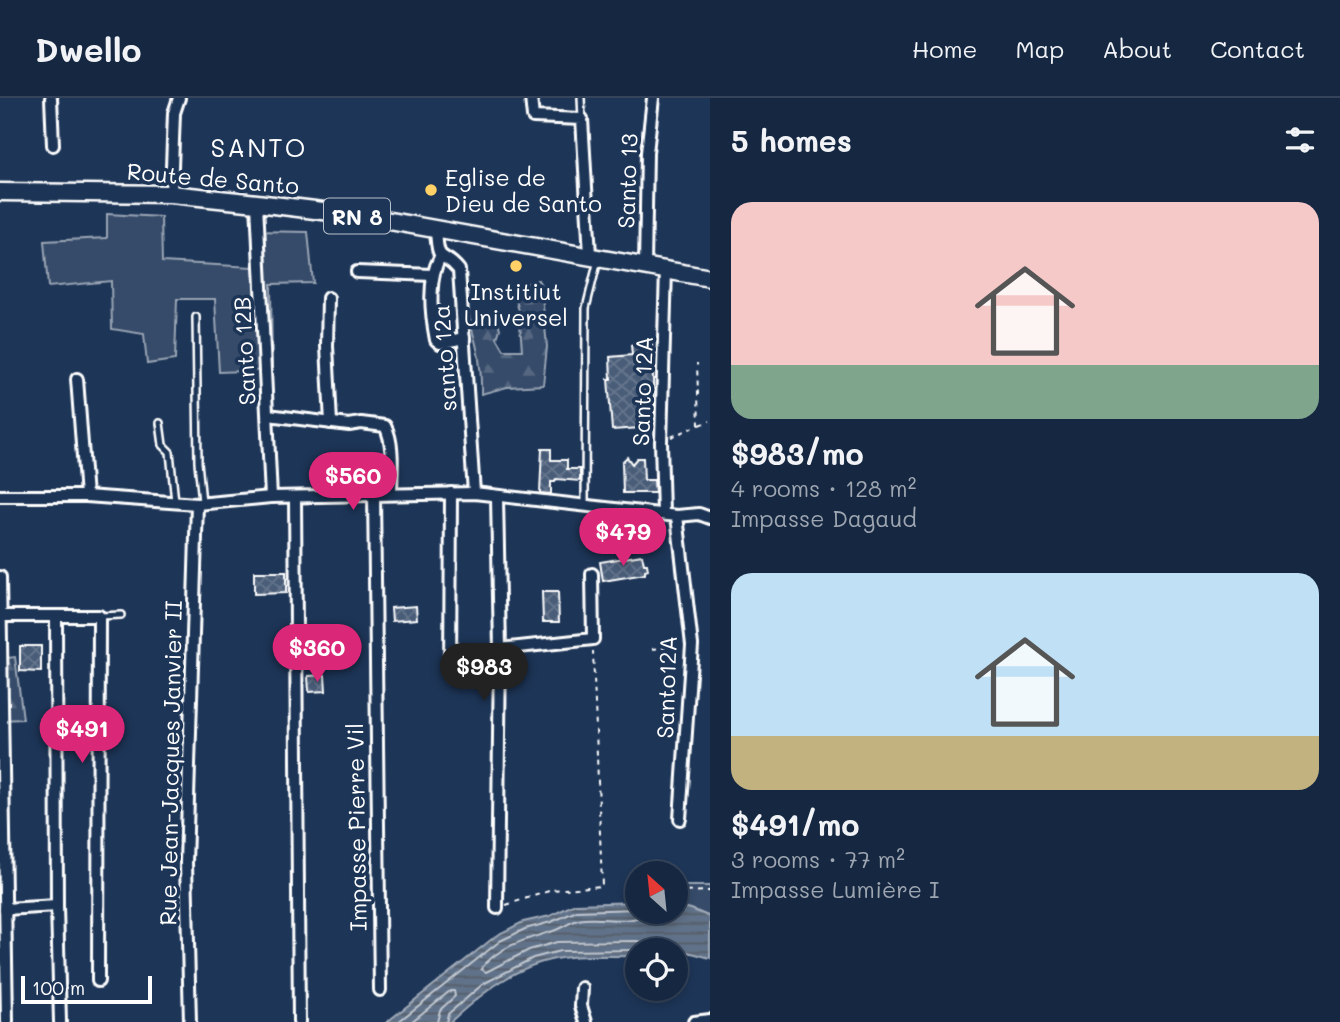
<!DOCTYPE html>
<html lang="en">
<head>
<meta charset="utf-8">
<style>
  :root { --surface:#162841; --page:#23344c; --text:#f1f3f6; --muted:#9ea6b1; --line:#35445a; --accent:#db2777 }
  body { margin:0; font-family:Mali,sans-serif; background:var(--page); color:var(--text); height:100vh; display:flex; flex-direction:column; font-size:26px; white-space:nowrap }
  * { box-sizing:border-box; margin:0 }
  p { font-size:23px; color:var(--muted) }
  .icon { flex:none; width:38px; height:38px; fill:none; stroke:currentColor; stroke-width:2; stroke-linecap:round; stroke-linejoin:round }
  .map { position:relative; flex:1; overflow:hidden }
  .drawer { display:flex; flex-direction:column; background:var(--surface); width:630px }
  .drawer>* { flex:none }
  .needle { width:46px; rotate:333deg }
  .fabs { position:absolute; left:625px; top:763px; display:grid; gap:14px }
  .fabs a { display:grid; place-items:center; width:63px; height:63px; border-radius:50%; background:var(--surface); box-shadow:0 4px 10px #0003,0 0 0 2px var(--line); font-size:35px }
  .scale { position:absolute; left:21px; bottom:18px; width:131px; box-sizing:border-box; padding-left:7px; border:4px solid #fff; border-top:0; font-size:19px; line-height:24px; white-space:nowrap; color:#fff; -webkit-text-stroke:5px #1d3557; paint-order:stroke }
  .price { position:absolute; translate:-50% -60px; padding:0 16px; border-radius:24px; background:var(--accent); color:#fff; font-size:23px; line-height:46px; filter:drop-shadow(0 2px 4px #0008) }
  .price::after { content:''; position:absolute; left:50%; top:42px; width:21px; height:16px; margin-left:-10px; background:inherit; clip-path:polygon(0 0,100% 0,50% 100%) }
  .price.on { background:#222; color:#fff }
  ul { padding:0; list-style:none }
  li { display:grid; align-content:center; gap:14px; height:371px; padding:0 21px }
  li span { display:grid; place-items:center; height:217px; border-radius:21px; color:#555 }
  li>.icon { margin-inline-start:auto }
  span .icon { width:126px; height:126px; fill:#fffc; stroke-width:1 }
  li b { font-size:30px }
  h2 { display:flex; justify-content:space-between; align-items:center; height:84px; padding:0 21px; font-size:30px }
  header { display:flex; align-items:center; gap:42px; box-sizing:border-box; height:98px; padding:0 35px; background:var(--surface); border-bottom:2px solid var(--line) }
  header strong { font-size:33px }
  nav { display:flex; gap:38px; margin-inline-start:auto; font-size:24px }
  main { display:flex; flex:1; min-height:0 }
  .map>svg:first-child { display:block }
</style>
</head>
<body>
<header>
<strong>Dwello</strong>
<nav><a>Home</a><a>Map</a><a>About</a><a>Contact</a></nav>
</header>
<main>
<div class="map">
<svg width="710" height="924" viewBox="0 0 710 924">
  <defs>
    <pattern id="forest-firs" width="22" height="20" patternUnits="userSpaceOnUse" patternTransform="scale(1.75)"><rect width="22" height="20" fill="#364b69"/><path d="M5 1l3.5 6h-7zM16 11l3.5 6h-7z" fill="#546680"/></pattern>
    <pattern id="water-rules" width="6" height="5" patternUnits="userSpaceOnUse" patternTransform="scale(1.75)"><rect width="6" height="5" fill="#617289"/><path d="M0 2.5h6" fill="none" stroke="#555d67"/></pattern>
    <pattern id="building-cross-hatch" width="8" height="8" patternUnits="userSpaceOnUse" patternTransform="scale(1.75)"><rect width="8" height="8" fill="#4a5d79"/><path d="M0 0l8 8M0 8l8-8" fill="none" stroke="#65758d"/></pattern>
  </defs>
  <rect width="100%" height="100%" fill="#1d3557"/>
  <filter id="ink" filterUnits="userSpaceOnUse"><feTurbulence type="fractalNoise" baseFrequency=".0143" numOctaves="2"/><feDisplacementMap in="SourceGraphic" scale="14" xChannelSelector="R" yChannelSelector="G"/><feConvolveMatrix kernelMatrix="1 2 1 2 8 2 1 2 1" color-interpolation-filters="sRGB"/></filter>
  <g filter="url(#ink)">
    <g fill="#364b69" stroke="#9aa5b4" stroke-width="2">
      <path d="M107,116L161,119L162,164L253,169L252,133L308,134L313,185L271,186L272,272L219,274L215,201H177L175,262L147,266L144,236L112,231L111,183L48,189L44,143L107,140Z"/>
      <path d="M684,788H710V819L691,811L676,808V790Z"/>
    </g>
    <g fill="url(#forest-firs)" stroke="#9aa5b4" stroke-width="2">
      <path d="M538,182L541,187L547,249L543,287L507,289L481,296C482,270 478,250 470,225L478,219L495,213L500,231L497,240L504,252H522L519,213L514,195L521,187Z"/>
      <path d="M15,559L23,621L0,622V561Z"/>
    </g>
    <path fill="url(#water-rules)" stroke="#a0aab8" stroke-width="2" d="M637,804V814H676V808L691,811L710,819V860L688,854L676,856V852H637V858C612,859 585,856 561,860C517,866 481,896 450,924H387L497,837L523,824L550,818L575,806Z"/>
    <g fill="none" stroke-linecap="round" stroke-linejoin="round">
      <g stroke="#c0c7d0" stroke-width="2">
        <path d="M649,814C631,829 600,817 578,822C570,824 562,830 553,833C527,841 498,848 481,871L486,874L529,852L557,844L638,843L646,846L651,852"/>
        <path d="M398,924L500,843L525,831L551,824L577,813L637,811"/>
        <path d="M411,924L450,893H454L455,898L440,912L437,924"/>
        <path d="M446,924L448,916L483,886L533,860L560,853L639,852"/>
      </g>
    </g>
    <g fill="url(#building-cross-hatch)" stroke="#fff" stroke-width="2">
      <path d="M652,245L654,317L639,318L640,330L612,332L608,281H611L610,259L632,257L631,247Z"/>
      <path d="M542,351H551V362H567V371H580V383L556,381L555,384H551V396L540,395Z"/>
      <path d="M627,359L632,366L637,360H643L644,382H654L655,395H623L622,364Z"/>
      <path d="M642,457L644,466H647L648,472L645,473V476L603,483L600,464Z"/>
      <path d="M254,474H286V495L254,496Z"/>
      <path d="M542,494H558L559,524H543Z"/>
      <path d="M416,508L417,521L392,523L391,510Z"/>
      <path d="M20,548H41V574L20,573Z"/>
      <path d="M325,577L326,593L309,594L308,578Z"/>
    </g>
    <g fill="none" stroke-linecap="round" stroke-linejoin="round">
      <g stroke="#fff" stroke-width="10">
        <g id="service">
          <path d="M581,0L582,21"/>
          <path d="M196,219L198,364L202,404"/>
          <path d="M160,325L163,347L170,354L175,404"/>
          <path d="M585,408L586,210L598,162"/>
          <path d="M100,518L121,517"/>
        </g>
      </g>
      <g stroke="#fff" stroke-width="16">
        <g id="minor">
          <path d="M51,0L53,47"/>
          <path d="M531,0L533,19L582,21L590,157"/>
          <path d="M171,96L174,15L179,0"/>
          <path d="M257,105L271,399"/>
          <path d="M436,132C438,169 442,151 459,172L474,395"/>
          <path d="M440,159C427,183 431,216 436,242L440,245L464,240"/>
          <path d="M645,168L647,55L653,0"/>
          <path d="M357,174L433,177"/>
          <path d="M328,200L327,248L331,325"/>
          <path d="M77,281L86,398"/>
          <path d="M268,317L349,327L361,325L385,328C395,346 391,376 391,396"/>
          <path d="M374,397L380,892"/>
          <path d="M0,398H86L197,406L271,399L474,395L677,418L699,416L710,420"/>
          <path d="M497,399L500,551L497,810"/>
          <path d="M295,400L299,924"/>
          <path d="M663,415L661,344L666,171"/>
          <path d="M677,418L692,547L680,721"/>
          <path d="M0,479L7,924"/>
          <path d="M1,518H99L98,883"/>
          <path d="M56,518L57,808L60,924"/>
          <path d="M500,551L593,541L592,476"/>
          <path d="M450,578L451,395"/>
          <path d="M5,811L57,808"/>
          <path d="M582,890L581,908L586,924"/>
          <path d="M190,924L186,765L197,406"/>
          <path d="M694,924L710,922"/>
        </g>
      </g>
      <g stroke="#fff" stroke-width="21">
        <path id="primary" d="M0,94L171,96L257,105L356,117L710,180"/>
      </g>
      <g stroke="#fff" stroke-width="2" stroke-dasharray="5 5" stroke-linecap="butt">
        <path d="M700,327L710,323"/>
        <path d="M671,339L699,327L697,265"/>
        <path d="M652,551L681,548"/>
        <path d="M677,794L710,793"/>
        <path d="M506,807L552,792L602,788L593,553"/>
      </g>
      <use href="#service" stroke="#1d3557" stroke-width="5"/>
      <use href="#minor" stroke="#1d3557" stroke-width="10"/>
      <use href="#primary" stroke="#1d3557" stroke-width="16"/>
    </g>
  </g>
  <g fill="#ffd166" stroke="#1d3557" stroke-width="2.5">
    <circle cx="431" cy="92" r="7"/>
    <circle cx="516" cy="168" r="7"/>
  </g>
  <g text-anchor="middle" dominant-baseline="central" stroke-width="7" stroke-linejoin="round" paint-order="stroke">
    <rect fill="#1d3557" stroke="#bbc2cd" stroke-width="2" x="324" y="100.5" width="66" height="35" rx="5"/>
    <g font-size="21" font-weight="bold" fill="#fff">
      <text x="357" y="118">RN 8</text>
    </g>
    <g font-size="23" fill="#fff" stroke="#1d3557" text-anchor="start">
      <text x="445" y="79">Eglise de<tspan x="445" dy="26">Dieu de Santo</tspan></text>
      <text x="516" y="193" text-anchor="middle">Institiut<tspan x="516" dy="26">Universel</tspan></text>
    </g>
    <g font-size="23" fill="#fff" stroke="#1d3557">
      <text transform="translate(213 80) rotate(5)">Route de Santo</text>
      <text transform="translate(627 83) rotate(-88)">Santo 13</text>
      <text transform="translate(244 253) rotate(-93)">Santo 12B</text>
      <text transform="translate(444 260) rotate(-94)">santo 12a</text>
      <text transform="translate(642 293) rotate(-88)">Santo 12A</text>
      <text transform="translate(666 589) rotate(-88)">Santo12A</text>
      <text transform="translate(170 665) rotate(-89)">Rue Jean-Jacques Janvier II</text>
      <text transform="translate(356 729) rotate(-91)">Impasse Pierre Vil</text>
    </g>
    <g font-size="26" letter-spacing="2" fill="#fff" stroke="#1d3557">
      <text x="259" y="49">SANTO</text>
    </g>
  </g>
</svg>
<div class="fabs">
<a><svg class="needle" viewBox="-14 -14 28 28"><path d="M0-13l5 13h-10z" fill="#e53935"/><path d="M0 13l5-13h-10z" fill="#9ea6b1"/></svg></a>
<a><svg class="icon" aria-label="locate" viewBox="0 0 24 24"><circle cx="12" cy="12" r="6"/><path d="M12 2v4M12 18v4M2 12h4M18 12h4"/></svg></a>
</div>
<div class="scale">100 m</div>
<b class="price" style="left:353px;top:414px">$560</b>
<b class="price" style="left:623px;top:470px">$479</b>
<b class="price" style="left:317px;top:586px">$360</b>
<b class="price on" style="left:484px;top:605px">$983</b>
<b class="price" style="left:82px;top:667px">$491</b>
</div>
<section class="drawer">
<h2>5 homes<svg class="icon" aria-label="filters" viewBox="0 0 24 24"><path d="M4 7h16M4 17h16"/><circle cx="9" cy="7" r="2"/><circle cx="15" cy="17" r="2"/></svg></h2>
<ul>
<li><span style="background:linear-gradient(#f6c9c9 75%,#7fa58c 0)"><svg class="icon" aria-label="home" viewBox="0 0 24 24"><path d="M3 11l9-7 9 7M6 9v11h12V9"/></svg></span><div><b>$983/mo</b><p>4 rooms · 128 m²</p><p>Impasse Dagaud</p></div></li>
<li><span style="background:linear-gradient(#bfe0f5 75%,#c2b280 0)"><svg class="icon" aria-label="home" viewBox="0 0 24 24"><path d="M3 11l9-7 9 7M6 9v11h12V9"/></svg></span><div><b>$491/mo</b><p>3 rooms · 77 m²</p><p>Impasse Lumière I</p></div></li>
</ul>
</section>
</main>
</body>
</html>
